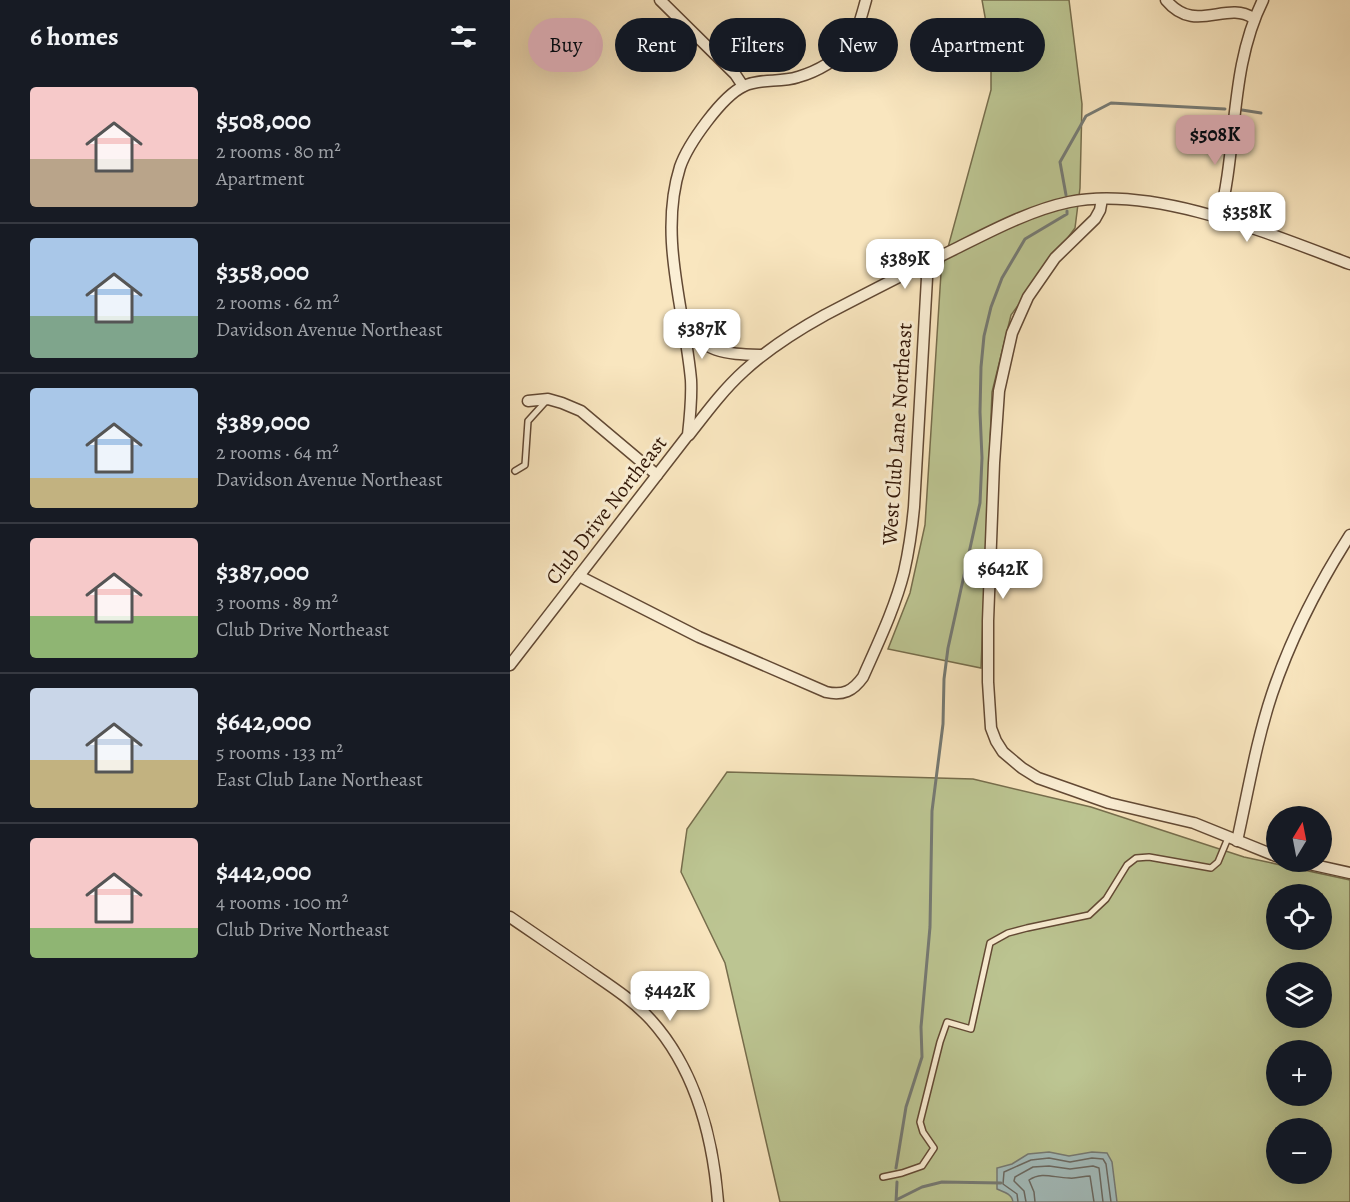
<!DOCTYPE html>
<html lang="en">
<head>
<meta charset="utf-8">
<style>
  :root { --surface:#171b24; --page:#242831; --text:#f1f3f6; --muted:#9ea1a6; --line:#363941; --accent:#c59692 }
  body { margin:0; font-family:Alegreya,serif; background:var(--page); color:var(--text); height:100vh; display:flex; flex-direction:column; font-size:22px; white-space:nowrap }
  * { box-sizing:border-box; margin:0 }
  p { font-size:20px; color:var(--muted) }
  .icon { flex:none; width:33px; height:33px; fill:none; stroke:currentColor; stroke-width:2; stroke-linecap:round; stroke-linejoin:round }
  .map { position:relative; flex:1; overflow:hidden }
  .drawer { display:flex; flex-direction:column; background:var(--surface); width:510px }
  .drawer>* { flex:none }
  .guide { position:absolute; left:18px; top:18px; width:570px; height:54px; display:flex; gap:12px }
  .needle { width:39px; rotate:10deg }
  .buttons { position:absolute; left:756px; top:806px; display:grid; gap:12px }
  .buttons a { display:grid; place-items:center; width:66px; height:66px; border-radius:50%; background:var(--surface); box-shadow:0 6px 24px #0002; font-size:30px }
  .price { position:absolute; translate:-50% -51px; padding:0 14px; border-radius:12px; background:#fff; color:#222; font-size:20px; line-height:39px; filter:drop-shadow(0 2px 3px #0008) }
  .price::after { content:''; position:absolute; left:50%; top:36px; width:18px; height:14px; margin-left:-9px; background:inherit; clip-path:polygon(0 0,100% 0,50% 100%) }
  .price.on { background:var(--accent); color:#111 }
  ul { padding:0; list-style:none }
  li { display:flex; align-items:center; gap:18px; height:150px; padding:0 30px }
  li+li { border-top:2px solid var(--line) }
  li span { display:grid; place-items:center; flex:none; width:168px; height:120px; border-radius:6px; color:#555 }
  li>.icon { margin-inline-start:auto }
  span .icon { width:72px; height:72px; fill:#fffc; stroke-width:1 }
  li b { font-size:26px }
  h2 { display:flex; justify-content:space-between; align-items:center; height:72px; padding:0 30px; font-size:26px }
  .chip { padding:0 21px; border-radius:27px; background:var(--surface); box-shadow:0 6px 24px #0002; font-size:21px; line-height:54px }
  .chip.on { background:var(--accent); color:#111 }
  main { display:flex; flex:1; min-height:0 }
  .map>svg:first-child { display:block }
</style>
</head>
<body>
<main>
<section class="drawer">
<h2>6 homes<svg class="icon" aria-label="filters" viewBox="0 0 24 24"><path d="M4 7h16M4 17h16"/><circle cx="9" cy="7" r="2"/><circle cx="15" cy="17" r="2"/></svg></h2>
<ul>
<li><span style="background:linear-gradient(#f6c9c9 60%,#b9a48a 0)"><svg class="icon" aria-label="home" viewBox="0 0 24 24"><path d="M3 11l9-7 9 7M6 9v11h12V9"/></svg></span><div><b>$508,000</b><p>2 rooms · 80 m²</p><p>Apartment</p></div></li>
<li><span style="background:linear-gradient(#a9c7e8 65%,#7fa58c 0)"><svg class="icon" aria-label="home" viewBox="0 0 24 24"><path d="M3 11l9-7 9 7M6 9v11h12V9"/></svg></span><div><b>$358,000</b><p>2 rooms · 62 m²</p><p>Davidson Avenue Northeast</p></div></li>
<li><span style="background:linear-gradient(#a9c7e8 75%,#c2b280 0)"><svg class="icon" aria-label="home" viewBox="0 0 24 24"><path d="M3 11l9-7 9 7M6 9v11h12V9"/></svg></span><div><b>$389,000</b><p>2 rooms · 64 m²</p><p>Davidson Avenue Northeast</p></div></li>
<li><span style="background:linear-gradient(#f6c9c9 65%,#8fb573 0)"><svg class="icon" aria-label="home" viewBox="0 0 24 24"><path d="M3 11l9-7 9 7M6 9v11h12V9"/></svg></span><div><b>$387,000</b><p>3 rooms · 89 m²</p><p>Club Drive Northeast</p></div></li>
<li><span style="background:linear-gradient(#c9d6e8 60%,#c2b280 0)"><svg class="icon" aria-label="home" viewBox="0 0 24 24"><path d="M3 11l9-7 9 7M6 9v11h12V9"/></svg></span><div><b>$642,000</b><p>5 rooms · 133 m²</p><p>East Club Lane Northeast</p></div></li>
<li><span style="background:linear-gradient(#f6c9c9 75%,#8fb573 0)"><svg class="icon" aria-label="home" viewBox="0 0 24 24"><path d="M3 11l9-7 9 7M6 9v11h12V9"/></svg></span><div><b>$442,000</b><p>4 rooms · 100 m²</p><p>Club Drive Northeast</p></div></li>
</ul>
</section>
<div class="map">
<svg width="840" height="1202" viewBox="0 0 840 1202">
  <rect width="100%" height="100%" fill="#f9e6bf"/>
  <filter id="stains"><feTurbulence type="fractalNoise" baseFrequency=".00333" numOctaves="4"/><feColorMatrix values="0 0 0 0 .2 0 0 0 0 .09 0 0 0 0 .02 0 0 0 .5 -.17"/></filter>
  <radialGradient id="worn" r=".72"><stop offset=".6" stop-color="#630" stop-opacity="0"/><stop offset="1" stop-color="#630" stop-opacity=".3"/></radialGradient>
  <g fill="#bcc592" stroke="#766d4c" stroke-width="1.5" fill-rule="evenodd">
    <path d="M472,0H559L572,104L570,188L565,228L501,315L482,392L471,668L378,649L400,593L415,525L431,273L481,90V50Z"/>
    <path d="M217,772L463,779L581,807L734,857L840,880V1202H270L215,963L171,872L177,829ZM766,894H812V939H766ZM766,972H812V1017H766ZM766,1050H812V1095H766ZM766,1128H812V1173H766Z"/>
  </g>
  <path fill="#a3bdbd" stroke="#757a74" stroke-width="1.5" d="M539,1152L559,1156L582,1152L597,1153L602,1162L607,1202H503C502,1194 494,1192 487,1189V1168L502,1164L518,1154Z"/>
  <g fill="none" stroke-linecap="round" stroke-linejoin="round">
    <g stroke="#6a6962" stroke-width="1.5">
      <path d="M508,1202L507,1194L493,1184L494,1172L521,1160L539,1158L560,1162L582,1158L593,1159L596,1164L601,1202"/>
      <path d="M516,1202L514,1191L504,1181L505,1177L523,1167L539,1166L560,1169L583,1166L589,1168L593,1202"/>
      <path d="M525,1202L524,1192L519,1180C532,1171 544,1178 559,1178C566,1179 573,1176 580,1176L584,1202"/>
    </g>
    <g stroke="#757a74" stroke-width="3">
      <path d="M732,110L751,113"/>
      <path d="M556,195L550,162L576,116L601,103L715,109"/>
      <path d="M386,1168L396,1107L412,1057L411,1027L420,927L422,811L433,724L434,679L438,648L470,503L472,458L470,412L471,367L474,336L481,307L492,278L515,239L557,214V211"/>
      <path d="M388,1199L412,1187L432,1182L491,1183"/>
      <path d="M386,1202L387,1182"/>
    </g>
    <g stroke="#624934" stroke-width="8">
      <g id="lane">
        <path d="M5,471L15,465L18,421L37,400"/>
        <path d="M373,1177L392,1173L412,1166L424,1148L413,1132L410,1122L430,1042L437,1022L461,1029L480,943L498,933L517,928L579,915L596,899L617,865L626,858L639,857L701,868L708,862L718,838"/>
      </g>
    </g>
    <g stroke="#624934" stroke-width="13">
      <g id="street">
        <path d="M150,0L225,74L233,86"/>
        <path d="M656,0C685,35 716,0 743,18"/>
        <path d="M592,199L590,210L585,219L545,258L518,297L502,333L489,391L484,463L478,621V682L481,728L486,741L493,752L512,768L528,778L599,803L684,823L766,856"/>
        <path d="M709,219C728,147 719,68 753,0"/>
        <path d="M174,319C191,354 217,354 252,355"/>
        <path d="M18,401L38,399L52,403L71,411L147,475"/>
        <path d="M179,435C196,413 213,390 234,371C258,349 286,331 315,315C359,292 404,269 449,247C483,230 521,210 559,202C644,185 760,234 840,264"/>
        <path d="M69,576L189,637L316,692C333,696 343,691 353,677C368,643 385,608 394,572C399,550 402,529 404,507L417,278L413,265"/>
        <path d="M0,665L178,435C180,417 182,399 181,380C175,311 148,237 170,167C178,144 212,96 234,86C251,78 270,83 288,77C306,72 330,59 341,43C348,31 352,14 356,0"/>
        <path d="M727,841C738,792 746,742 762,694C781,638 808,585 840,535"/>
        <path d="M786,861L840,873"/>
        <path d="M0,917C25,934 51,952 76,969C99,985 122,999 141,1020C185,1069 203,1138 208,1202"/>
      </g>
    </g>
    <use href="#lane" stroke="#fbefd5" stroke-width="5"/>
    <use href="#street" stroke="#fbefd5" stroke-width="10"/>
  </g>
  <g text-anchor="middle" dominant-baseline="central" stroke-width="6" stroke-linejoin="round" paint-order="stroke">
    <g font-size="21" fill="#301506" stroke="#fbefd5">
      <text transform="translate(387 434) rotate(-86)">West Club Lane Northeast</text>
      <text transform="translate(96 510) rotate(-52)">Club Drive Northeast</text>
    </g>
  </g>
  <rect width="100%" height="100%" filter="url(#stains)"/>
  <rect width="100%" height="100%" fill="url(#worn)"/>
</svg>
<div class="buttons">
<a><svg class="needle" viewBox="-14 -14 28 28"><path d="M0-13l5 13h-10z" fill="#e53935"/><path d="M0 13l5-13h-10z" fill="#9ea1a6"/></svg></a>
<a><svg class="icon" aria-label="locate" viewBox="0 0 24 24"><circle cx="12" cy="12" r="6"/><path d="M12 2v4M12 18v4M2 12h4M18 12h4"/></svg></a>
<a><svg class="icon" aria-label="layers" viewBox="0 0 24 24"><path d="M12 4l9 5-9 5-9-5zM3 14l9 5 9-5"/></svg></a>
<a>+</a>
<a>−</a>
</div>
<b class="price on" style="left:705px;top:166px">$508K</b>
<b class="price" style="left:737px;top:243px">$358K</b>
<b class="price" style="left:395px;top:290px">$389K</b>
<b class="price" style="left:192px;top:360px">$387K</b>
<b class="price" style="left:493px;top:600px">$642K</b>
<b class="price" style="left:160px;top:1022px">$442K</b>
<div class="guide">
<a class="chip on">Buy</a>
<a class="chip">Rent</a>
<a class="chip">Filters</a>
<a class="chip">New</a>
<a class="chip">Apartment</a>
</div>
</div>
</main>
</body>
</html>
